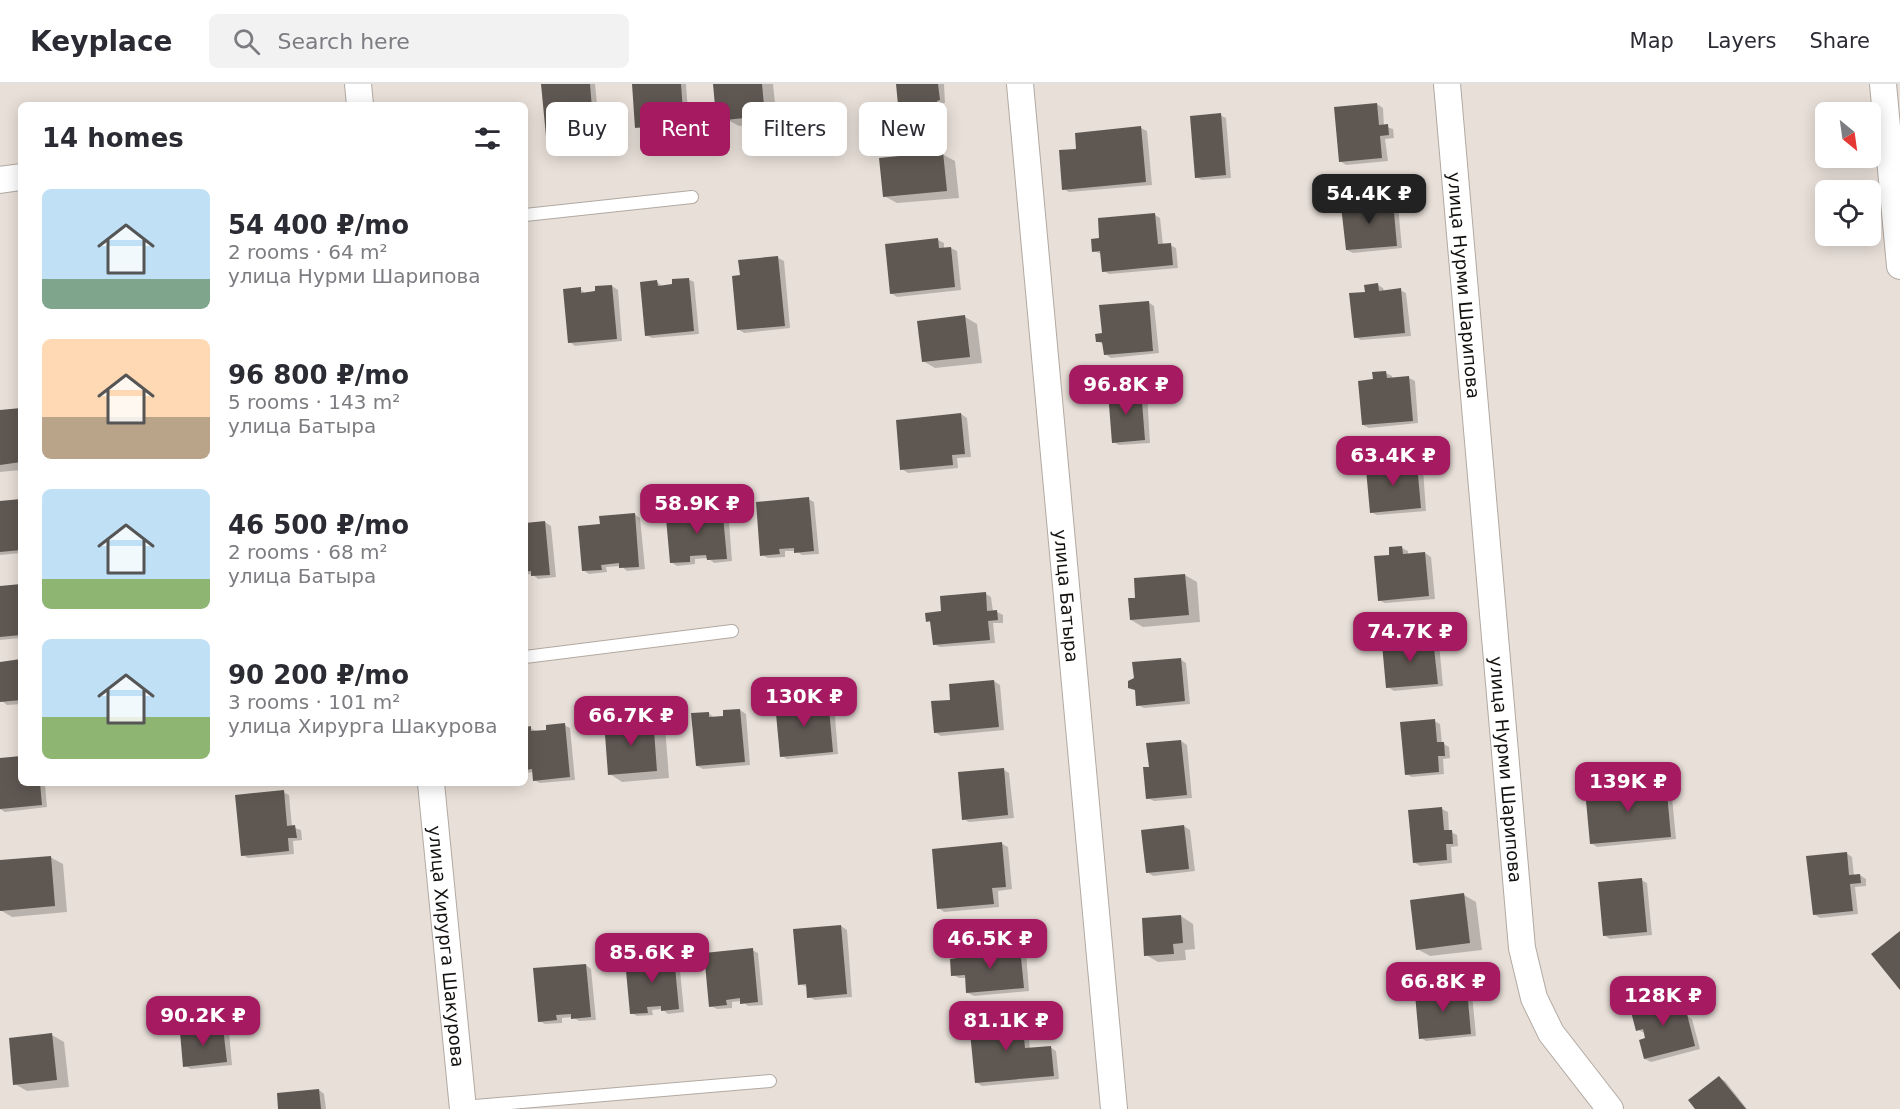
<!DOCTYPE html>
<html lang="en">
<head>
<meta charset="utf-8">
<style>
  :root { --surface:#fff; --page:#f2f2f3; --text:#2b2b33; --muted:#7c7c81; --line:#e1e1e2; --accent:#a51a61 }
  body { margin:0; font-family:"DejaVu Sans",sans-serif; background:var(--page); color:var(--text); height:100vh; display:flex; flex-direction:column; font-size:22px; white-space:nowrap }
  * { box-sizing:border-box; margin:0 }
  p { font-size:20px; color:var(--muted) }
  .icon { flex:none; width:33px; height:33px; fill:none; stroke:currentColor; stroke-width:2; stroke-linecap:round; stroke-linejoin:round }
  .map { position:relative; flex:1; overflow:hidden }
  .drawer { position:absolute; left:18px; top:18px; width:510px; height:684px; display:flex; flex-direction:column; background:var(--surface); border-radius:9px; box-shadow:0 3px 15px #0003 }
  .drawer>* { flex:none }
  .guide { position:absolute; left:546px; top:18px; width:570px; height:54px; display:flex; gap:12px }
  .needle { width:39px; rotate:151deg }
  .controls { position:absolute; left:1815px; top:18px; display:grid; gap:12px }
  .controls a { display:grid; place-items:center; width:66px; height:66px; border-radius:9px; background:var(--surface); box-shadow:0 3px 15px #0003; font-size:30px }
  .price { position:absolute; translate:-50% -51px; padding:0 14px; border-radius:12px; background:var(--accent); color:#fff; font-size:20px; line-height:39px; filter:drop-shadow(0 2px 3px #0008) }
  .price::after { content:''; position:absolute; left:50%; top:36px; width:18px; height:14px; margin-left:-9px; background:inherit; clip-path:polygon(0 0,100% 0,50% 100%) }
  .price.selected { background:#222; color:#fff }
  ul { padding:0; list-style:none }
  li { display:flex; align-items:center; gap:18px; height:150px; padding:0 24px }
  li span { display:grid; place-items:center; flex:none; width:168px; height:120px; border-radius:9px; color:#555 }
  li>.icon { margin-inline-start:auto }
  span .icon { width:72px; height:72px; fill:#fffc; stroke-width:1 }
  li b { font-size:26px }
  h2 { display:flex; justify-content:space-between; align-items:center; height:72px; padding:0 24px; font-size:26px }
  .chip { padding:0 21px; border-radius:9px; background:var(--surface); box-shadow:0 3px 15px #0003; font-size:21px; line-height:54px }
  .chip.selected { background:var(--accent); color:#fff }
  header { display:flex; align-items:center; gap:36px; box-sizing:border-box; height:84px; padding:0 30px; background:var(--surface); border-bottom:2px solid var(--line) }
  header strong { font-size:28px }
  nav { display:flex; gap:33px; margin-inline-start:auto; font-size:21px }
  .search { width:420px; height:54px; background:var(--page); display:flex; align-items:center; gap:15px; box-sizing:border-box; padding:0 21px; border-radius:9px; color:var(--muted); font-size:22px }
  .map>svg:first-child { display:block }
</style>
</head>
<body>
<header>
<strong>Keyplace</strong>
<div class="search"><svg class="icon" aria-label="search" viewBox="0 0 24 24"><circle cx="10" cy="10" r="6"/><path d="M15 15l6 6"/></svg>Search here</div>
<nav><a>Map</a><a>Layers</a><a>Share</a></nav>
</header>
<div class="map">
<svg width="1900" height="1025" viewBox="0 0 1900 1025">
  <rect width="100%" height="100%" fill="#e8dfd8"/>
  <g fill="#0003">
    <path d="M547,0H595L600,50L584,52L578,47L568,48L569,54L553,55L547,51Z"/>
    <path d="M633,0H686L689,42L674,43L668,39L658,40V45L643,46L637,43Z"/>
    <path d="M715,0H773L777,38L739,42L726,35V26L717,21Z"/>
    <path d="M898,0H944L945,19H942L943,28L946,29L947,41L907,45L901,41Z"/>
    <path d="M1377,20L1383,24L1384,42L1393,45L1394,54L1385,55L1388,77L1346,81L1340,77Z"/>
    <path d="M1220,31L1226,34L1231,94L1202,96L1196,93Z"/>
    <path d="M1141,44L1147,47L1152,101L1069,108L1064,105L1077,66Z"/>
    <path d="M922,63L935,71L942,70L955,77L959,114L897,119L884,112L911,73Z"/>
    <path d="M1375,113L1381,117V120L1393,119L1398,122L1402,164L1353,169L1347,166L1365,121Z"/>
    <path d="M1155,131L1160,134L1163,161H1170L1176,164L1178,184L1109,190L1104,187L1102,170L1093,167L1101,155Z"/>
    <path d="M938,156L944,159V165L951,164L957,167L961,206L897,213L891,209Z"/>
    <path d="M778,174L784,177L790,244L744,249L738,245L742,192Z"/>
    <path d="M688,195L694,198L699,250L652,254L646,251L657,198L663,203L673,201Z"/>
    <path d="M1378,201L1383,204L1384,207L1400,206L1406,209L1411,252L1361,256L1355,253L1367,209Z"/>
    <path d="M612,202L618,206L622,257L575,262L570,258L580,205L586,210Z"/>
    <path d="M1148,218L1154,222L1159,269L1111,274L1105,270L1103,260L1097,257Z"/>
    <path d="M965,233L977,240L982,279L935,284L923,277Z"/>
    <path d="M1386,289L1392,292V295L1409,294L1415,297L1418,339L1369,344L1363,341Z"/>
    <path d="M1141,307L1147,310L1150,359L1119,361L1113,358Z"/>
    <path d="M21,325V386L0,388V328Z"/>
    <path d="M961,330L967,334L971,373L957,374L958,384L908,389L902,385Z"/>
    <path d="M1394,376L1400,379V383L1417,381L1423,385L1426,427L1377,431L1371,428L1383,384Z"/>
    <path d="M808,415L814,418L819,470L802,471L796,467H785V473L768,474L762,471Z"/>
    <path d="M21,417V469L0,471V418Z"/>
    <path d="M722,422L728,425L732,477L714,479L708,474L695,475V480L677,482L671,478L689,434Z"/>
    <path d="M634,430L640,434L645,485L627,487L621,482L606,483L607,488L589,490L583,486L602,441Z"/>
    <path d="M545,438L551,442L556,493L538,495L532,490L525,491V440Z"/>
    <path d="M1402,464L1408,467V471L1425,469L1431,473L1435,515L1385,519L1379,516L1391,472Z"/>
    <path d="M1185,491L1197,498L1200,538L1143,543L1131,536L1137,515Z"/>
    <path d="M21,501V554L0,556V503Z"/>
    <path d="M986,510L991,513L993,528H997L1003,531V539H993L995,559L940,563L934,560L932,539L927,537Z"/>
    <path d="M1410,552L1416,555V558L1433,557L1439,560L1443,602L1394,607L1388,603L1399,560Z"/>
    <path d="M1180,575L1186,579L1190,620L1144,624L1138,621L1135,606L1130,603Z"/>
    <path d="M21,577V620L7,621L2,617L0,579Z"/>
    <path d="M994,597L1000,601L1004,646L941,652L935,648L952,617Z"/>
    <path d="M828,616L834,619L838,670L787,675L782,672L794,619L800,622L811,623Z"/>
    <path d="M740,626L746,630L750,681L703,685L697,682L709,629L714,634L725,633Z"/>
    <path d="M652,635L665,642L669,694L622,698L610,690L621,637L629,642L637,641Z"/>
    <path d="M1434,637L1440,640L1442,659L1449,663L1450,674L1443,675L1444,690L1412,693L1406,690Z"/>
    <path d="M564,641L570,644L575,696L540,699L534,696V688L525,689V644H530L536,647H548Z"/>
    <path d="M1181,657L1187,661L1192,714L1154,717L1148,714L1150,684Z"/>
    <path d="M21,674V699L45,700L47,723L5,728L0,725V676Z"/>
    <path d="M1004,686L1009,689L1014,734L969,738L964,735Z"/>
    <path d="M1665,700L1671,703L1676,755L1597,763L1591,759Z"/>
    <path d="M283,708L289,711L292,743L301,746L302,756L293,757L294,770L248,774L243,771Z"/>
    <path d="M1442,725L1448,728L1449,747L1457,751L1458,762L1451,763L1452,779L1420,782L1414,778Z"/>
    <path d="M1184,742L1190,746L1195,787L1153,792L1147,788Z"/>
    <path d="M1002,760L1008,763L1012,805L998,807L999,823L944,828L939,824Z"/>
    <path d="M1846,769L1852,773L1854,792L1860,791L1866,795V802L1855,803L1858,830L1820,834L1814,830Z"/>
    <path d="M50,773L63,780L67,828L12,833L0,826V777Z"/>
    <path d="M1641,796L1647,799L1652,851L1610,855L1604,851Z"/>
    <path d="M1464,811L1476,818L1482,866L1430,872L1417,865Z"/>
    <path d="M1181,832L1193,840L1195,865L1185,866L1186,876L1158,878L1146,871Z"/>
    <path d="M841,842L847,846L852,913L815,916L809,913L808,903L799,900Z"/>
    <path d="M993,860L999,864V867L1020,865L1026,868L1029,907L974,912L968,909L966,894H959L953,891L988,868Z"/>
    <path d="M752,866L758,869L763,921L748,922L742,917L732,918V924L717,925L711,922Z"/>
    <path d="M673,873L679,876L684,928L668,930L662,925L652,926L653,931L637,932L631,929Z"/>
    <path d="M586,881L591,885L596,936L579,937L573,933L562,934V939L545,940L539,937Z"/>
    <path d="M1443,902L1449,905V909L1466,907L1472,910L1476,952L1426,957L1421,954Z"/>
    <path d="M1678,914L1683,917L1687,932L1692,935L1700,965L1651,978L1645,975L1647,955L1645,949L1638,946Z"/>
    <path d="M1021,934L1027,938L1030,965L1050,963L1056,967L1059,995L982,1002L976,998Z"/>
    <path d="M223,945L229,948L232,981L191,985L185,982Z"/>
    <path d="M52,951L64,958L69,1003L27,1007L15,1000Z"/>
    <path d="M1719,994L1725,997L1747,1025H1697Z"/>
    <path d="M319,1006L324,1010L326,1025H280Z"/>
  </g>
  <g fill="#5f5852">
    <path d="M541,0H590L594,48L577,50L576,44L563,46L564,51L546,52Z"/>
    <path d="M632,0H681L684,40L667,41L666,36L652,37V42L635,44Z"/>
    <path d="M713,0H762L765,32L725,36L724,21L715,22Z"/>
    <path d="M896,0H938L940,16L937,17L938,24H941L942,39L900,42Z"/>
    <path d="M1377,19L1379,41L1388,40L1389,51L1380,52L1382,74L1339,78L1334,23Z"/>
    <path d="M1221,29L1226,91L1195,94L1190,32Z"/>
    <path d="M1141,42L1146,98L1062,106L1059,66L1076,65L1075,49Z"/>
    <path d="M922,62L923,70L943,68L947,107L883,113L879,74L909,71L908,63Z"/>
    <path d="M1375,112L1376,119L1393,117L1397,162L1346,166L1341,122L1363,120V113Z"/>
    <path d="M1155,129L1158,160L1171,159L1173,181L1102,188L1100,167L1092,168L1091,155L1099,154L1098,134Z"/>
    <path d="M938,154L939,164L951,163L955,203L890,210L885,160Z"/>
    <path d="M778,172L785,242L737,246L732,192L740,191L738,176Z"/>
    <path d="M689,194L694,247L645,252L640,198L657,196L658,202L672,200V195Z"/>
    <path d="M1378,199L1379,207L1401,204L1405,249L1354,254L1349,209L1365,208L1364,201Z"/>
    <path d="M612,201L617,255L568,259L563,205L581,203V209L595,207V202Z"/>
    <path d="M1149,217L1153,267L1104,271L1102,258H1096L1095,250L1102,249L1099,221Z"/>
    <path d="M965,231L970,273L922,278L917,237Z"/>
    <path d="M1386,287L1387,294L1409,292L1413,337L1362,341L1358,297L1373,295L1372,288Z"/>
    <path d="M1141,305L1145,356L1112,359L1108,308Z"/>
    <path d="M21,324V378L0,381V326Z"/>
    <path d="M961,329L965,370L952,371L953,381L900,386L896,336Z"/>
    <path d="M1394,375L1395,382L1417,380L1421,424L1370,429L1366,385L1381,383L1380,376Z"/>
    <path d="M809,413L814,467L794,469V464L779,465L780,470L760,472L756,418Z"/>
    <path d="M21,415V466L0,468V417Z"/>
    <path d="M722,421L727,475L707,476L706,471L690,472V478L670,479L666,434L688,432L687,424Z"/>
    <path d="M635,429L639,483L619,484V479L601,481L602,486L582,487L578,442L600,440L599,432Z"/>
    <path d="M545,437L550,491L531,492V487L525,488V439Z"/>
    <path d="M1402,462L1403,470L1425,468L1429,512L1378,517L1374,472L1389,471V463Z"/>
    <path d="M1185,490L1189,531L1130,536L1128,514H1135L1134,494Z"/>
    <path d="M21,500V551L0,553V502Z"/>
    <path d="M986,508L987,527L997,526L998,536L988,537L990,556L933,561L930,537L926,538L925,529L941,527L940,512Z"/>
    <path d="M1411,550V557L1433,555L1438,600L1386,604L1382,560L1397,558V551Z"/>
    <path d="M1181,574L1185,617L1136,622L1135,606L1128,604V597L1134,594L1132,578Z"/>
    <path d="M21,575V616L0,618V578Z"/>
    <path d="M994,596L999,643L934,649L931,617L950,616L949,600Z"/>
    <path d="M828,614L833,668L780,673L775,619L794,617L795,622L810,621L809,616Z"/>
    <path d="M740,625L745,678L696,682L691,629L709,628V633L723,632V626Z"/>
    <path d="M653,633L657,687L608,691L604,637L621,636L622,641L635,640L634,635Z"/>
    <path d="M1435,635L1437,658H1444L1445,672H1438L1439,688L1405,691L1400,638Z"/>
    <path d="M565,639L570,693L533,697L532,685L525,686V643L531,642V647L546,646V641Z"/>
    <path d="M1181,656L1187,711L1146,715L1143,683H1149L1146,659Z"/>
    <path d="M21,672V699H40L42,721L0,725V674Z"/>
    <path d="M1004,684L1008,731L962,736L958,688Z"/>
    <path d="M1666,698L1671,753L1590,760L1585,706Z"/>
    <path d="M284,706L287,742L295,741L297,754H288L289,767L241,772L235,711Z"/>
    <path d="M1442,723L1444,746H1452L1453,760H1446L1447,776L1413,779L1408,726Z"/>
    <path d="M1184,741L1189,785L1146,789L1141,746Z"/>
    <path d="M1002,758L1006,803L992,804L994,820L937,825L932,765Z"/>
    <path d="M1847,768L1849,791L1860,790L1861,799L1850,800L1853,827L1813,831L1806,772Z"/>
    <path d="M51,772L55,822L0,827V776Z"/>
    <path d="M1642,794L1647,848L1603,852L1598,798Z"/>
    <path d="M1464,809L1470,859L1416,866L1410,816Z"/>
    <path d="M1181,831L1183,859L1173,860L1174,870L1144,872L1142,834Z"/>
    <path d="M841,841L847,910L807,914L806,900L798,901L793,845Z"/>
    <path d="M1900,847V906L1871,870Z"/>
    <path d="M993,859L994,866L1020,863L1024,904L966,909L965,891L951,892L950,875L963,873V869L986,867V860Z"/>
    <path d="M753,864L758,918L740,920V914L726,916L727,921L709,923L704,869Z"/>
    <path d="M674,872L679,925L661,927V922L647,923L648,929L630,930L625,876Z"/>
    <path d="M586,880L591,933L571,935V930L556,931L557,936L538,938L533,884Z"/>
    <path d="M1444,900V908L1467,905L1471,950L1419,955L1415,910L1430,909V902Z"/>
    <path d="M1678,912L1683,931L1687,930L1695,962L1644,975L1639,956L1645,954L1643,945L1636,947L1630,924Z"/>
    <path d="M1022,933L1025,964L1051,962L1054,992L975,999L969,938Z"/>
    <path d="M223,943L227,978L183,983L180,948Z"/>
    <path d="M52,949L57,996L13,1001L9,954Z"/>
    <path d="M1719,992L1746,1025H1695L1688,1016Z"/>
    <path d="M319,1005L321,1025H278L277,1009Z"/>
  </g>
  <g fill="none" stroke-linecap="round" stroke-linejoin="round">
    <g stroke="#b1a9a2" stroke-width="14">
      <g id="service">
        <path d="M525,131L692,113"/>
        <path d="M525,573L732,547"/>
        <path d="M463,1023L770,997"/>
      </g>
    </g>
    <g stroke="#b1a9a2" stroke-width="28">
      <g id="minor">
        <path d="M358,0L360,21"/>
        <path id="s1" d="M1020,0L1114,1025"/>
        <path id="s2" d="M1447,0L1522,864L1534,914L1551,949L1610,1025"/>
        <path d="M1883,0L1900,182"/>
        <path d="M0,96L21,93"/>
        <path id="s3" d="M431,699L463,1025"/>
      </g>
    </g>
    <use href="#service" stroke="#fff" stroke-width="12"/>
    <use href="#minor" stroke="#fff" stroke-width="26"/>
  </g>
  <g text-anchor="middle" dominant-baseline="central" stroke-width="6" stroke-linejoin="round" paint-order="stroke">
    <g font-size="18" fill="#13100e" stroke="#e8dfd8">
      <text stroke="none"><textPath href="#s2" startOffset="202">улица Нурми Шарипова</textPath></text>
      <text stroke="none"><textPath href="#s1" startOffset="514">улица Батыра</textPath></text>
      <text stroke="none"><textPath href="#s2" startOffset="688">улица Нурми Шарипова</textPath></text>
      <text stroke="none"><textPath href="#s3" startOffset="164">улица Хирурга Шакурова</textPath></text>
    </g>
  </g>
</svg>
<div class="controls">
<a><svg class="needle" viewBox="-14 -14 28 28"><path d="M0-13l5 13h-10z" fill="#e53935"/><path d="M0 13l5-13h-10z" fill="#7c7c81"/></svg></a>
<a><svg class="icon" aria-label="locate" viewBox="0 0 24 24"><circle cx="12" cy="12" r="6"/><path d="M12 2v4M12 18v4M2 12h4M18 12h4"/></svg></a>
</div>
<b class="price selected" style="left:1369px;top:141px">54.4K ₽</b>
<b class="price" style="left:1126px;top:332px">96.8K ₽</b>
<b class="price" style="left:1393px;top:403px">63.4K ₽</b>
<b class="price" style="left:697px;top:451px">58.9K ₽</b>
<b class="price" style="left:1410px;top:579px">74.7K ₽</b>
<b class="price" style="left:804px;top:644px">130K ₽</b>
<b class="price" style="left:631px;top:663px">66.7K ₽</b>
<b class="price" style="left:1628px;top:729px">139K ₽</b>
<b class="price" style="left:990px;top:886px">46.5K ₽</b>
<b class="price" style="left:652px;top:900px">85.6K ₽</b>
<b class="price" style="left:1443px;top:929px">66.8K ₽</b>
<b class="price" style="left:1663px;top:943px">128K ₽</b>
<b class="price" style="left:203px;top:963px">90.2K ₽</b>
<b class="price" style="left:1006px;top:968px">81.1K ₽</b>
<div class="guide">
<a class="chip">Buy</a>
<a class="chip selected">Rent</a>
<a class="chip">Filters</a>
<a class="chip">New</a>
</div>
<section class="drawer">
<h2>14 homes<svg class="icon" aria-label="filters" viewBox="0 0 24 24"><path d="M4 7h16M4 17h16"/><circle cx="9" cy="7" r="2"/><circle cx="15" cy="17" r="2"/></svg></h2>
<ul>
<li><span style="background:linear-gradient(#bfe0f5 75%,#7fa58c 0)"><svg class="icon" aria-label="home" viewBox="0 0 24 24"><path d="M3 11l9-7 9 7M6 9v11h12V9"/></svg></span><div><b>54 400 ₽/mo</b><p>2 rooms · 64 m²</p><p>улица Нурми Шарипова</p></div></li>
<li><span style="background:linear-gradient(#ffd9b3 65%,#b9a48a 0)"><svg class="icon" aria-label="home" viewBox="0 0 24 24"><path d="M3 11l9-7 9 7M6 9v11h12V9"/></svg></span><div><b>96 800 ₽/mo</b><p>5 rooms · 143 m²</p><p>улица Батыра</p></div></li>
<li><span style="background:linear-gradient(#bfe0f5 75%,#8fb573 0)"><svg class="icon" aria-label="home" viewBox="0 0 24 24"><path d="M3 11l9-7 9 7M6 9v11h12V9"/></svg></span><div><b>46 500 ₽/mo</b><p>2 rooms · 68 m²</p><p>улица Батыра</p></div></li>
<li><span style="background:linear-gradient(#bfe0f5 65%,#8fb573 0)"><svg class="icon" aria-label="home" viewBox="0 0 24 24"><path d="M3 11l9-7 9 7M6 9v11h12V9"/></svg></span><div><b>90 200 ₽/mo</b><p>3 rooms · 101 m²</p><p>улица Хирурга Шакурова</p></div></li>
</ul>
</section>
</div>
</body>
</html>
